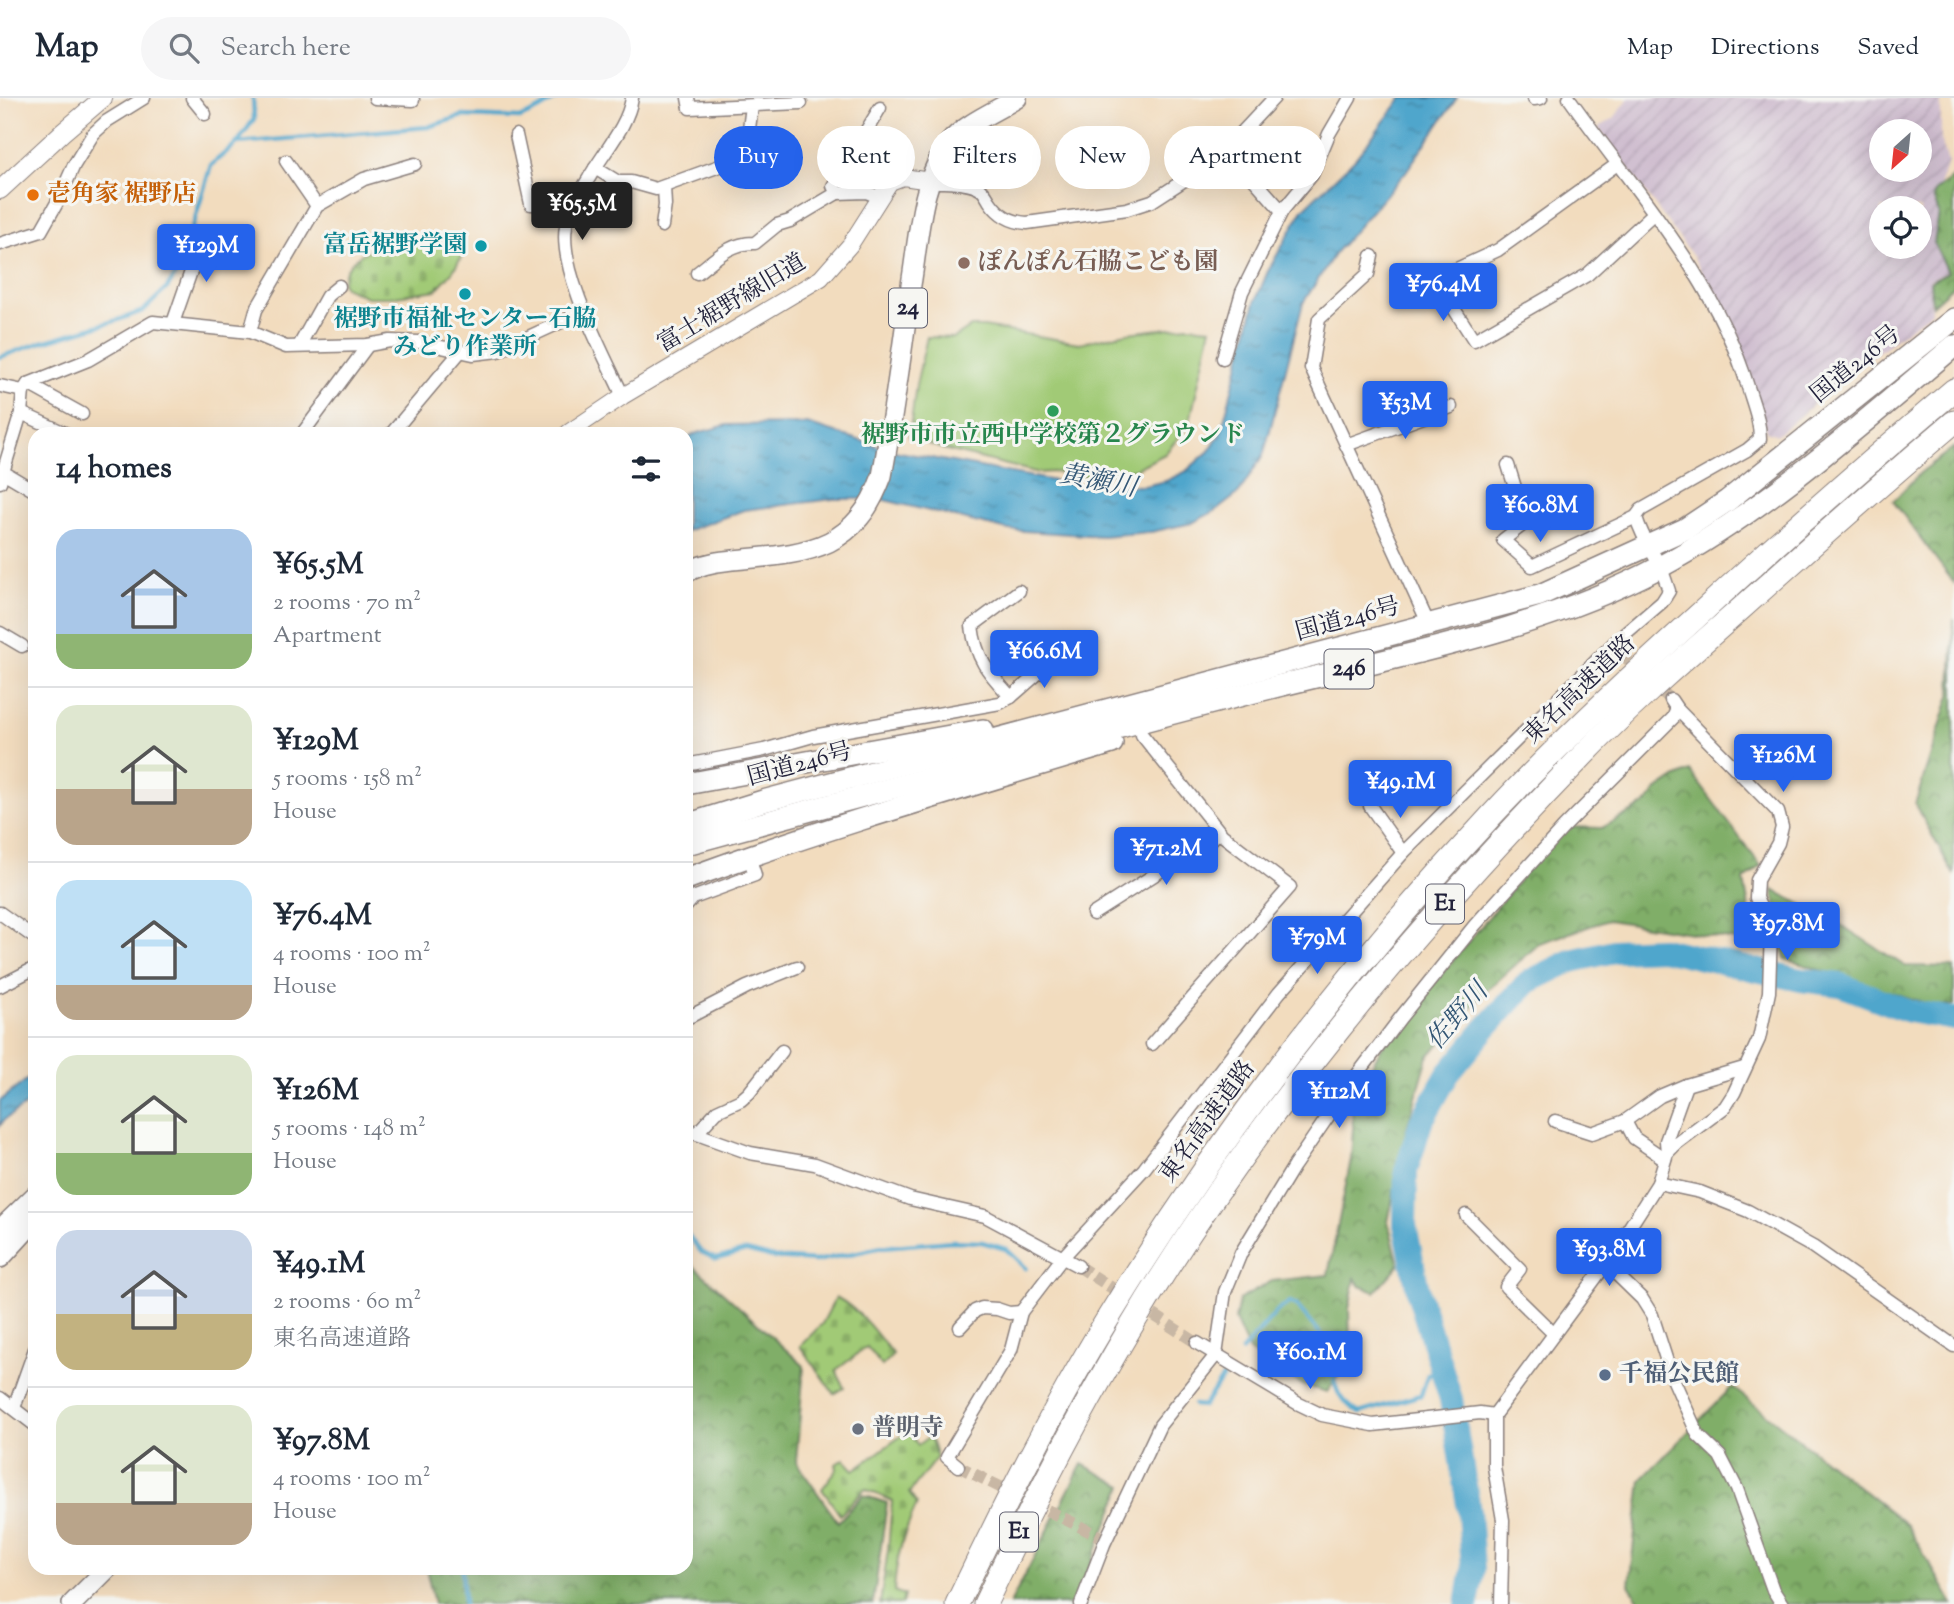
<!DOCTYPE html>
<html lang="en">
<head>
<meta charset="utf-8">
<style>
  :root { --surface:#fff; --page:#f6f6f7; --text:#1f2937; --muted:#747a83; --line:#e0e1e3; --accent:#2563eb }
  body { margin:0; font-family:"Sorts Mill Goudy","Noto Serif JP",serif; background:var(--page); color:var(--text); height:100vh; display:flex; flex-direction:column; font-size:26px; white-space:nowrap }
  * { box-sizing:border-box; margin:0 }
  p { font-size:23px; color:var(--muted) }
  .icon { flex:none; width:38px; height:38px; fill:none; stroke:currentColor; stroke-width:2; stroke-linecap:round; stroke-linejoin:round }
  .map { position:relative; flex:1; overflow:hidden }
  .panel { position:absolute; left:28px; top:329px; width:665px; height:1148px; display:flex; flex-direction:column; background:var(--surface); border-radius:21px; box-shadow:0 7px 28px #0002 }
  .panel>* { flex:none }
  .top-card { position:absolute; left:714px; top:28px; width:665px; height:63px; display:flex; gap:14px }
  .needle { width:46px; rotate:207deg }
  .fabs { position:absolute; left:1869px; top:21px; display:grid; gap:14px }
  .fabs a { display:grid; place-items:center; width:63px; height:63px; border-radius:50%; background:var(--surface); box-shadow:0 7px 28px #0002; font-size:35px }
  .price { position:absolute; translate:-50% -60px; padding:0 16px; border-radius:7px; background:var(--accent); color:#fff; font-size:23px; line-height:46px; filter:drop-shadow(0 2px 4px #0008) }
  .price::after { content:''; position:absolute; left:50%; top:42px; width:21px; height:16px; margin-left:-10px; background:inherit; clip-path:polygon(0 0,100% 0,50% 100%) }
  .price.selected { background:#222; color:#fff }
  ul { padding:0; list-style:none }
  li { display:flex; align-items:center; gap:21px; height:175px; padding:0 28px }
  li+li { border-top:2px solid var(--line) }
  li span { display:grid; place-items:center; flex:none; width:196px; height:140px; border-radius:21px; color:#555 }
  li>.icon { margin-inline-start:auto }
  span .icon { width:84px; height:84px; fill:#fffc; stroke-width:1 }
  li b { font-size:30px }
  h2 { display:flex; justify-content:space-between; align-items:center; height:84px; padding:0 28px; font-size:30px }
  .chip { padding:0 24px; border-radius:32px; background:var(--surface); box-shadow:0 7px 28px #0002; font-size:24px; line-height:63px }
  .chip.selected { background:var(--accent); color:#fff }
  header { display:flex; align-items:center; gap:42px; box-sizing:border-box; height:98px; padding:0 35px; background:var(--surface); border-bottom:2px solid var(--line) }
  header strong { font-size:33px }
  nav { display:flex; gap:38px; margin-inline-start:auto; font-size:24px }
  .search { width:490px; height:63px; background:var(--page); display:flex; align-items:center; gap:18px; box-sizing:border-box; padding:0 24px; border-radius:38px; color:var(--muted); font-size:26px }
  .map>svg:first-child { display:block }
</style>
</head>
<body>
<header>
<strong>Map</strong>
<div class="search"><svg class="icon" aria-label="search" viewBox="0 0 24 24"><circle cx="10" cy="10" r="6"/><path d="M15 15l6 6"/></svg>Search here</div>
<nav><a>Map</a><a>Directions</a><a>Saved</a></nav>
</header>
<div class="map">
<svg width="1954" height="1506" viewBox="0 0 1954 1506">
  <defs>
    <pattern id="industrial-furrows" width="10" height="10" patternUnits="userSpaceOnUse" patternTransform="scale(1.75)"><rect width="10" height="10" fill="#cfbdcf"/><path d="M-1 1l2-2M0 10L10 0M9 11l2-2" fill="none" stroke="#b1a2b3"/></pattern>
    <pattern id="forest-crowns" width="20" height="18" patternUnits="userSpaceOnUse" patternTransform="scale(1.75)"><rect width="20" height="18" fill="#80ae67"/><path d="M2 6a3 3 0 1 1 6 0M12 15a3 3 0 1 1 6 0" fill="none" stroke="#688d56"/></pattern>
    <pattern id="cemetery-stones" width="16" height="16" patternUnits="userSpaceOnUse" patternTransform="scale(1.75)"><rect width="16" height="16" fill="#a1ca76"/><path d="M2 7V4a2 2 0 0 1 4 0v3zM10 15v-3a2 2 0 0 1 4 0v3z" fill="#8aad67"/></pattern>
    <pattern id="water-ripples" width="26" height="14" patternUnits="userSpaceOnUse" patternTransform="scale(1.75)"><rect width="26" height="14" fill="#50a6cc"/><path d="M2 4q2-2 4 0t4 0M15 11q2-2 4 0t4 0" fill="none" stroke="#4287a7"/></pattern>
  </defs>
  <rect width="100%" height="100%" fill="#f6f6f2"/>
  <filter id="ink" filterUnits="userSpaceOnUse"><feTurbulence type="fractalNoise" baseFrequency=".0143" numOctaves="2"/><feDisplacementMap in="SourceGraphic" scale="14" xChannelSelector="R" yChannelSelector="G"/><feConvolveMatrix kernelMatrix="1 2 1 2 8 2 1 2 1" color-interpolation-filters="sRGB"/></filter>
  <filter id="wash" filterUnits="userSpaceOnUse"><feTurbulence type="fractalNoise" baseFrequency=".00686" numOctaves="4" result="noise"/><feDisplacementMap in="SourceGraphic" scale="28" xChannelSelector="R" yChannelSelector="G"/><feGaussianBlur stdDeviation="1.57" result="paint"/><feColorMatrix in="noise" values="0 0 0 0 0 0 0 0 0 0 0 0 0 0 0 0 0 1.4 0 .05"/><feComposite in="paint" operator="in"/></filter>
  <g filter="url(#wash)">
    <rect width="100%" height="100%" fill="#f2dcbe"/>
    <path fill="url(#industrial-furrows)" fill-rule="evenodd" d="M1629,0H1941V42L1948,64L1936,100L1948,145L1947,173L1929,182L1931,214L1849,276L1777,337L1766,333L1746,268L1730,230L1694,160L1598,30L1614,20ZM1881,33H1920V72H1881ZM1881,110H1920V149H1881Z"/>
    <g fill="url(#forest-crowns)" stroke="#516851" stroke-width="2">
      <path d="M1954,79V187L1932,207L1930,183L1948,174L1934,145L1939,115L1933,99L1936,92Z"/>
      <path d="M1954,349V485L1893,403L1920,375Z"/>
      <path d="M1954,521V777L1915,706L1951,594Z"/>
      <path d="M1690,673L1761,768L1744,782L1755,845L1608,822L1540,845L1484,895L1428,959L1407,1030L1388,1124L1399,1167L1375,1194L1360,1188L1355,1180L1349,1211L1350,1244L1341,1274L1327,1294L1303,1287L1249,1253L1235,1222L1239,1202L1272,1183L1328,1177L1351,1061L1353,1030L1352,1007L1381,950L1552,742L1572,729L1602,730L1646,706L1657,692L1677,679Z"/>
      <path d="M1773,792L1833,822L1905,868L1954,869V907L1935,908L1785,861Z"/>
      <path d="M686,1161L804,1268L796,1364L838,1424L863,1397L887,1405L873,1506H434L426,1470H686Z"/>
      <path d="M1732,1289L1907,1427L1953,1506H1641L1629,1487L1641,1382Z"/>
      <path d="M1082,1366L1123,1388L1074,1506H1010Z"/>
    </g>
    <g fill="url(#cemetery-stones)" stroke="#627658" stroke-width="2">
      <path d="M459,141L464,154L453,173L436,192L389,199H367L344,189L342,185C350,137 423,142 459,141Z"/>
      <path d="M836,1199C860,1212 877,1236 893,1257L882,1268L867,1249L836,1272L844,1290L834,1296L800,1248L822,1226Z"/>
      <path d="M908,1333L918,1347L930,1339L937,1359L909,1395L917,1406C903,1437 896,1459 894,1493L904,1497L902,1506H880L888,1452L892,1403L865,1391L840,1417L822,1391L837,1371L836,1366L844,1361L854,1372Z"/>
    </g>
    <path fill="#a1ca76" stroke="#627658" stroke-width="2" d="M1187,228L1211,230L1189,327L1165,356L1135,371L1090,378L1052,374L1039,375L943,351L909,339L916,287L927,239L954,240L971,229H984L1079,245L1127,235Z"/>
    <g fill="url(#water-ripples)" stroke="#396484" stroke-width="2">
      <path d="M1402,0H1457L1405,75L1335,155L1303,205L1264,355L1239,395L1217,412L1192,425L1151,434L1102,438L1008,432L880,401H833L744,412L686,433V342L694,336L727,327L807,326L894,353L1076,387L1144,388L1166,383L1185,374L1209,353L1221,334L1255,204L1268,173L1303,111L1355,61Z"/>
      <path d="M35,975V1001L4,1022L0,1028V1003Z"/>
    </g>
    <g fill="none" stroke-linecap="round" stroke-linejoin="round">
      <g stroke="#50a6cc" stroke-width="4.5">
        <path d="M238,44L254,21L253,0"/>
        <path d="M0,259L39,245L118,222L143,213L167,190L176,176L195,121L211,67L237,45L428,29L462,18L520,20L538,12L558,0"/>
        <path d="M686,1134L701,1154L716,1161L746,1153L774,1160L816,1163L882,1149L952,1143L982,1144L1006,1151L1026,1170"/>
        <path d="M1242,1253L1277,1213L1290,1204L1296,1207L1335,1253C1332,1283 1332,1297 1359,1315L1421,1297L1428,1276L1442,1273"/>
        <path d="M1194,1307L1203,1308L1227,1274"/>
        <path d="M462,1470L464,1506"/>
      </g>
      <path stroke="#50a6cc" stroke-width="24" d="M1467,1506L1473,1471L1469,1413L1451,1301L1419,1198L1405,1127L1406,1073L1421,1024L1448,976L1486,930L1528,884L1571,863L1614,853L1662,851L1801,882L1841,887L1909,913L1954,921"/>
    </g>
  </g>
  <g filter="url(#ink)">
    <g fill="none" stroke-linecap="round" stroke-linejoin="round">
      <g stroke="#c8b7a4" stroke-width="12" stroke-dasharray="12 6" stroke-linecap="butt">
        <path d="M1621,555L1671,602"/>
        <path d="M1078,1168L1197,1245"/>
        <path d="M958,1368L1014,1396"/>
        <path d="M1031,1404L1099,1438"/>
      </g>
      <g stroke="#8a7f7c" stroke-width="15">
        <g id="minor">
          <path d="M192,0L205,16"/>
          <path d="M375,0L413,2"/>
          <path d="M688,0L690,10L801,5"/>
          <path d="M1534,1L1541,0"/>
          <path d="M516,37L531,106H573"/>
          <path d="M1227,51L1282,113L1312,77L1329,36L1350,0"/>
          <path d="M286,63L317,108"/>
          <path d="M1616,67L1498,152L1435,181L1474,242L1587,177L1654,115"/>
          <path d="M595,70L618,84H631L656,91L753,56L748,38L752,8"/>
          <path d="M930,83C944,85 967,83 980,91C984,93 987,99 990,104C999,117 1010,124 1027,125L1127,111L1152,103L1217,61L1274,0"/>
          <path d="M879,99L866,94L837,95L833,88L880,10"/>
          <path d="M662,128L665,107L664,89"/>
          <path d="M0,146L41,133L58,103L74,67L93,36L107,23L144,0"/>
          <path d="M1372,158L1368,176L1319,221L1311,270L1429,527"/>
          <path d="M697,175C715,161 731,144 755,145L777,127L790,123L837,95"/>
          <path d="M173,225L204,136"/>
          <path d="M250,234L256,212L317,108L364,81L415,66"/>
          <path d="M299,248L327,198L339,188"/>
          <path d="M1223,260L1242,194L1282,113"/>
          <path d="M28,286L82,316"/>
          <path d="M0,288L23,293L28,286L88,262L153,224L250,234L286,249L368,247L390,243L419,244L473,256L498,253L583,214"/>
          <path d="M623,298C604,257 558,172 566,128C569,110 580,95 589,80C603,55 628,28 632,0"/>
          <path d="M21,315L67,336"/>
          <path d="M302,336L368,247"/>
          <path d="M391,336L460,254"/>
          <path d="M1346,347L1451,309"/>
          <path d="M1508,367L1522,412L1521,428L1503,442L1532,468L1636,419"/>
          <path d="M3,374L35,393"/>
          <path d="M0,384L21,315L23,293"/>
          <path d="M0,535L22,548"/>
          <path d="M1011,599C989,575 976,562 972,528L1019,493"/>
          <path d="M1142,637L1222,737L1290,789L1152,946"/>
          <path d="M686,667L764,652L813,638L1000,605L1011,599L1067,550"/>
          <path d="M1370,708L1403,755"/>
          <path d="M686,808L693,800L755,777L749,758"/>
          <path d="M0,815L35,840"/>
          <path d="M1093,816L1220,735"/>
          <path d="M0,888L35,870"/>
          <path d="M686,913L691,918L747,889L797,869"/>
          <path d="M1555,1023L1592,1035L1625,1023L1660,998L1686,987L1744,970"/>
          <path d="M1625,1023L1634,1040L1665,1061"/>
          <path d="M686,1032L750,1055L815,1066L910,1101L985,1118L1078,1168"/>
          <path d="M696,1036L717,1013L741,1002L749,995L782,953"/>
          <path d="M1667,1055L1666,1043L1686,987"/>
          <path d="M1658,1085L1700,1094L1748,1113L1813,1149L1954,1248"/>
          <path d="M1466,1117L1520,1171L1506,1189L1554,1236"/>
          <path d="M1606,1166L1642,1201L1652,1217L1671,1276L1698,1337L1720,1358L1737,1391L1773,1492L1782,1506"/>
          <path d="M960,1229L975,1213L982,1210L997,1211L1009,1215L1021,1214"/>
          <path d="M1197,1245L1297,1305L1322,1317L1373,1327L1480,1315L1494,1317"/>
          <path d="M0,1300L35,1327"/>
          <path d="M14,1310L35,1251"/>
          <path d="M958,1368L947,1359L1011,1252L1021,1214L1063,1159L1144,1071L1279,895L1403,755L1613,546L1662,504L1669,493C1666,484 1663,474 1659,466C1650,450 1641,437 1636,419L1641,412L1747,352L1760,341C1760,322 1753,306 1748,289C1715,179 1634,92 1569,0"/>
          <path d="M1081,1506L1104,1446L1160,1327L1216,1257L1225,1194L1241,1155L1294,1068L1351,985L1401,919L1475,827L1564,729L1673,620L1677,611"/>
          <path d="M1501,1506L1503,1422L1494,1369V1317L1606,1166L1658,1085L1667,1055L1677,1045L1725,1009L1734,995L1759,941L1769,894L1771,831L1756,800L1757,782L1778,745L1782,729L1778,714L1677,611L1671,602"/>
        </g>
      </g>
      <g stroke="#8a7f7c" stroke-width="18">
        <path id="tertiary" d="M568,335L623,298L821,180L850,147L890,84L903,79L930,83"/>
      </g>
      <g stroke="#8a7f7c" stroke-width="20">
        <path id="secondary" d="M0,92L63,34L103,0"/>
      </g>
      <g stroke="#8a7f7c" stroke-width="22">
        <g id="primary">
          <path d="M686,475C703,464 724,463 744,461C813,455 856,449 882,378C894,315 902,251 911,187C919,140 920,83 950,44C963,27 998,12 1017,0"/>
          <path d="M72,1506L108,1470"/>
        </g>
      </g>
      <g stroke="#8a7f7c" stroke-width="24">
        <g id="trunk">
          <path d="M686,686L983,632"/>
          <path d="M686,727L763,703L1540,497L1685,431L1727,403L1954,221"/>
          <path d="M686,746C880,693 1075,640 1270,590C1401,557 1540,533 1660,469C1766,412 1863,325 1954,248"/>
          <path d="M686,781C826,729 970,688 1112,645"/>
          <path d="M0,1133L35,1099"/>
          <path d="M0,1159L35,1121"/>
        </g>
      </g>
      <g stroke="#8a7f7c" stroke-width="25">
        <g id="motorway">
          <path d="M957,1506C1004,1408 1053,1310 1110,1217C1219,1039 1348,871 1491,718C1558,646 1630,579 1703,513C1785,437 1869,364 1954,292"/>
          <path d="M985,1506C1029,1413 1076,1321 1129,1232C1254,1021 1414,831 1585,655C1635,603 1690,556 1744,508C1813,446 1883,384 1954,324"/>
        </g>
      </g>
      <use href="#minor" stroke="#fff" stroke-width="12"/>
      <use href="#tertiary" stroke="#fff" stroke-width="16"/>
      <use href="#secondary" stroke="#fff" stroke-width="18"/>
      <use href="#primary" stroke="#fff" stroke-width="19"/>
      <use href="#trunk" stroke="#fff" stroke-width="21"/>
      <use href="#motorway" stroke="#fff" stroke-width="23"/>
    </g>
  </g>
  <circle fill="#e8710a" stroke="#f6f6f2" stroke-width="2.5" cx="33" cy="97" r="7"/>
  <g fill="#0f9aa8" stroke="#f6f6f2" stroke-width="2.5">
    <circle cx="481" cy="148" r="7"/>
    <circle cx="465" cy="196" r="7"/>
  </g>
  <circle fill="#8d6e63" stroke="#f6f6f2" stroke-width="2.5" cx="964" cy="165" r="7"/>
  <circle fill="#2e9e5b" stroke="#f6f6f2" stroke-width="2.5" cx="1053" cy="313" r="7"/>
  <circle fill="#5c6f8a" stroke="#f6f6f2" stroke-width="2.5" cx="1605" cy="1277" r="7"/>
  <circle fill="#6b7280" stroke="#f6f6f2" stroke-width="2.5" cx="858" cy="1331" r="7"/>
  <g text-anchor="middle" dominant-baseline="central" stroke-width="6" stroke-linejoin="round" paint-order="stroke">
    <g fill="#f6f6f2" stroke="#626272" stroke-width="2">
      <rect x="889" y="190.5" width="38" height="39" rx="5"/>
      <rect x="1324.5" y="551.5" width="49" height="39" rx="5"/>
      <rect x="1426" y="786.5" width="38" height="39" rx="5"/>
      <rect x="1000" y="1414.5" width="38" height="39" rx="5"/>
    </g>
    <g font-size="23" font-weight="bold" fill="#22223b">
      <text x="908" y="210">24</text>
      <text x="1349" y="571">246</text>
      <text x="1445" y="806">E1</text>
      <text x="1019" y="1434">E1</text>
    </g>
    <g font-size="24" font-weight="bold" fill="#c56008" stroke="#f6f6f2" text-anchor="start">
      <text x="47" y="97">壱角家 裾野店</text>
    </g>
    <g font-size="24" font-weight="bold" fill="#0d838f" stroke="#f6f6f2" text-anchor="end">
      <text x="467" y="148">富岳裾野学園</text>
      <text x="465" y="222" text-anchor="middle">裾野市福祉センター石脇<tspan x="465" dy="28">みどり作業所</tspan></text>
    </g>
    <g font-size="24" font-weight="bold" fill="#785e54" stroke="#f6f6f2" text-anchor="start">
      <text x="978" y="165">ぽんぽん石脇こども園</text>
    </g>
    <g font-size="24" fill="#22223b" stroke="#f6f6f2">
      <text transform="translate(732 206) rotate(-31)">富士裾野線旧道</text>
      <text transform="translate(1856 267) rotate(-39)">国道246号</text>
      <text transform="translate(1348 522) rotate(-15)">国道246号</text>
      <text transform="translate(1580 592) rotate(-44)">東名高速道路</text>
      <text transform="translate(800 667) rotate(-15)">国道246号</text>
      <text transform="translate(1208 1024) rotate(-54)">東名高速道路</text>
    </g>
    <g font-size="24" font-weight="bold" fill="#27864d" stroke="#f6f6f2">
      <text x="1053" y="338">裾野市市立西中学校第２グラウンド</text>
    </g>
    <g font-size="24" font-weight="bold" fill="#4e5e75" stroke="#f6f6f2" text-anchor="start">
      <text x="1619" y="1277">千福公民館</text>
    </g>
    <g font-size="24" font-weight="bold" fill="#5b616d" stroke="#f6f6f2" text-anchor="start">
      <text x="872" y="1331">普明寺</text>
    </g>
    <g font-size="26" font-style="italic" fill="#345775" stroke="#f6f6f2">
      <text transform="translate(1098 384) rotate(11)">黄瀬川</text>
      <text transform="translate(1458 919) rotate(-49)">佐野川</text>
    </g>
  </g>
</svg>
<div class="fabs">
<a><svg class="needle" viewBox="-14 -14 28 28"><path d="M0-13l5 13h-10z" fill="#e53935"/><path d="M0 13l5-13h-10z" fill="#747a83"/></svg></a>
<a><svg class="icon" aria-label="locate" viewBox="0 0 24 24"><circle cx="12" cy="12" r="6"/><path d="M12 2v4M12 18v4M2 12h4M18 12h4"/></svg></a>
</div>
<b class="price selected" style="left:582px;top:144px">¥65.5M</b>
<b class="price" style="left:206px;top:186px">¥129M</b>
<b class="price" style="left:1443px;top:225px">¥76.4M</b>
<b class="price" style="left:1405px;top:343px">¥53M</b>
<b class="price" style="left:1540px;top:446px">¥60.8M</b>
<b class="price" style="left:1044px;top:592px">¥66.6M</b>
<b class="price" style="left:1783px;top:696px">¥126M</b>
<b class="price" style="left:1400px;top:722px">¥49.1M</b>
<b class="price" style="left:1166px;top:789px">¥71.2M</b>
<b class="price" style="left:1787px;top:864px">¥97.8M</b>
<b class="price" style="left:1317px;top:878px">¥79M</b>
<b class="price" style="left:1339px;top:1032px">¥112M</b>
<b class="price" style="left:1609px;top:1190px">¥93.8M</b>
<b class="price" style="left:1310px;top:1293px">¥60.1M</b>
<div class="top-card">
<a class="chip selected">Buy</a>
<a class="chip">Rent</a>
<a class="chip">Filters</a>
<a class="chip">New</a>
<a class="chip">Apartment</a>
</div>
<section class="panel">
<h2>14 homes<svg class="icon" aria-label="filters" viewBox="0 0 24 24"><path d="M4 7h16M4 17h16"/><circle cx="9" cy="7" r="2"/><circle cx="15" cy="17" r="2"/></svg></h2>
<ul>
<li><span style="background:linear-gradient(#a9c7e8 75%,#8fb573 0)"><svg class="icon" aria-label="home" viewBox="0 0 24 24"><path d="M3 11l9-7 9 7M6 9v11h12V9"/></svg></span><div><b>¥65.5M</b><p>2 rooms · 70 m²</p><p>Apartment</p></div></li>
<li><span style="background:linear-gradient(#dfe7d0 60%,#b9a48a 0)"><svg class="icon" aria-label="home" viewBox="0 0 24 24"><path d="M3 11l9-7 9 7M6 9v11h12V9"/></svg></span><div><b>¥129M</b><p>5 rooms · 158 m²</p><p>House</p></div></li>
<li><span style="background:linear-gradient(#bfe0f5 75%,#b9a48a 0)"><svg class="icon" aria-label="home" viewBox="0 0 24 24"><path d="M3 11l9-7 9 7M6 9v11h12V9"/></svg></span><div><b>¥76.4M</b><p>4 rooms · 100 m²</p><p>House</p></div></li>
<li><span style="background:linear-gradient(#dfe7d0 70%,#8fb573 0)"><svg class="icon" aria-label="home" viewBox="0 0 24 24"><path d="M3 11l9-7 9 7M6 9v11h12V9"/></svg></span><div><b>¥126M</b><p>5 rooms · 148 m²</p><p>House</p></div></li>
<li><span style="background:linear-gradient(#c9d6e8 60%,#c2b280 0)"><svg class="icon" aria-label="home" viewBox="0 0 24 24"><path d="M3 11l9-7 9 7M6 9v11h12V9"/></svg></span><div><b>¥49.1M</b><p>2 rooms · 60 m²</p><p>東名高速道路</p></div></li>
<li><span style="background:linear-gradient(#dfe7d0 70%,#b9a48a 0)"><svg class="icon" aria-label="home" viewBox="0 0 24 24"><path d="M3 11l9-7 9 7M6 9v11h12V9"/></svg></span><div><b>¥97.8M</b><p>4 rooms · 100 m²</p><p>House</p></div></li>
</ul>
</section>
</div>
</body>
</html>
